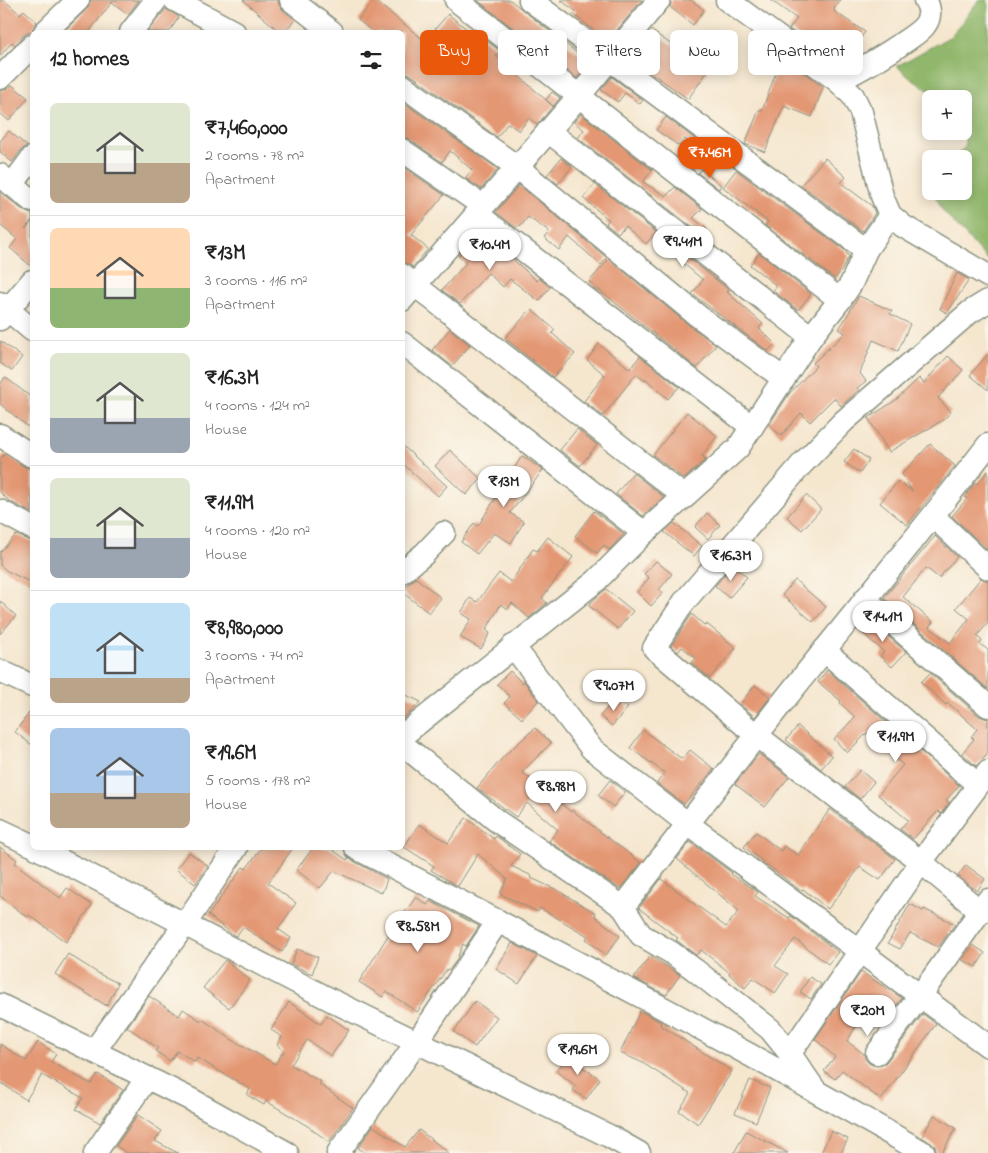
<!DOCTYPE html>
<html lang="en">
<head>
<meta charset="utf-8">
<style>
  :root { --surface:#fff; --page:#f2f2f2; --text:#222; --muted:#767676; --line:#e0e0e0; --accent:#ea580c }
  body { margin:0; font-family:"Indie Flower",sans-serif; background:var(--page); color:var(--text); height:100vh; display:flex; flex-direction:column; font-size:19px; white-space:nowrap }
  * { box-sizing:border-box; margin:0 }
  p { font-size:16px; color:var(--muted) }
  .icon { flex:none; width:28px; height:28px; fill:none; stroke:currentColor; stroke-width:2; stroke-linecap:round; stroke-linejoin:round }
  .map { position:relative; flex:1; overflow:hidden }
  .panel { position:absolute; left:30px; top:30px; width:375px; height:820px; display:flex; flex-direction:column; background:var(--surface); border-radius:8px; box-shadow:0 2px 12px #0003 }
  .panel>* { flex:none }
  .guide { position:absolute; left:420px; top:30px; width:475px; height:45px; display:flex; gap:10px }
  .fabs { position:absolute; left:922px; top:90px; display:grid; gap:10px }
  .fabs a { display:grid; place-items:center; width:50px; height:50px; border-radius:8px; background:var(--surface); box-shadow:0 2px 12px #0003; font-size:25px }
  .price { position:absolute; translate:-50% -42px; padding:0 11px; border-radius:18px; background:#fff; color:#222; font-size:16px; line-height:32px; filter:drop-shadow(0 1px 2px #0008) }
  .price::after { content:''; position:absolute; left:50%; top:30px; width:15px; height:11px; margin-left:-8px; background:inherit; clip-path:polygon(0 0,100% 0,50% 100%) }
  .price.current { background:var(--accent); color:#fff }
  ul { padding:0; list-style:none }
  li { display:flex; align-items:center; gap:15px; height:125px; padding:0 20px }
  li+li { border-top:1px solid var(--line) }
  li span { display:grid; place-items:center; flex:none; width:140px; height:100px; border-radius:8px; color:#555 }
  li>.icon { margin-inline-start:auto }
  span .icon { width:60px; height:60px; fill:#fffc; stroke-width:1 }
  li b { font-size:21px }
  h2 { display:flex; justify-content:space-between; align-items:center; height:60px; padding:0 20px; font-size:21px }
  .pill { padding:0 18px; border-radius:8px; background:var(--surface); box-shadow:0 2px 12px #0003; font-size:18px; line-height:45px }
  .pill.current { background:var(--accent); color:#fff }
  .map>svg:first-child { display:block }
</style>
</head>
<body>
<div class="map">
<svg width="988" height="1153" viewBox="0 0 988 1153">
  <rect width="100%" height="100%" fill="#fbf7ec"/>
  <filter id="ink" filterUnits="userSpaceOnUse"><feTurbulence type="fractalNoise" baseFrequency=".02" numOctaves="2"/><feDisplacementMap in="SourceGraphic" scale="10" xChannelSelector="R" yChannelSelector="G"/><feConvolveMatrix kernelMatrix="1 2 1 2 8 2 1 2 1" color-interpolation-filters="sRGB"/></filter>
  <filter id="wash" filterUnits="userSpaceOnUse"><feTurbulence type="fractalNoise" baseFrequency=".0096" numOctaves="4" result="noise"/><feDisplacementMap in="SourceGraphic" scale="20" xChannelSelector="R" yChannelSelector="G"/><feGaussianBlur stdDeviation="1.12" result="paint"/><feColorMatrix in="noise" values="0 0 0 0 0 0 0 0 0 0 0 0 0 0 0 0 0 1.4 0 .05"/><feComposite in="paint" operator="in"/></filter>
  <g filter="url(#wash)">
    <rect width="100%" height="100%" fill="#f5e6ce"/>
    <path fill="#91b76c" stroke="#587a50" d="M979,0H988V260L943,211L933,191H964V159H953L965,147L964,99H942L910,78L897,66L951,36Z"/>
    <g id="blocks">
      <g fill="#e39773">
        <path d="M0,0H4L20,14L24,10L37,22L33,28L32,32H29L23,36L15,45L12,42L0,56Z"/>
        <path d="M91,0H139L128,14L112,2L89,32H63L87,9Z"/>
        <path d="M243,0H278L279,5L283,10L295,20L284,32H280Z"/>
        <path d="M374,0L425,41L448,14L469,31L471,29L500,51L496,56L553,106L537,125L529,118L519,131L508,123L497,137L410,74L402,72V32H373L358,20Z"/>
        <path d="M477,0H510L590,63L577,78Z"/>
        <path d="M560,0H642L608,41L573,14L576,11Z"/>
        <path d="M672,0H691L704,10L693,25L670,7Z"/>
        <path d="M771,0H840L834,9L835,12L865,32L841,65L789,29L797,19Z"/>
        <path d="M166,9L179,17L169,32H147Z"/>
        <path d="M651,30L708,71L688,99L629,57Z"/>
        <path d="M779,64L806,74L823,87L812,117L784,106L765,152L745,144L759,110L762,111Z"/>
        <path d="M612,77L643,100L640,104L625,93L618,102L601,90Z"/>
        <path d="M12,85L28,98L9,121L0,113V91L4,90Z"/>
        <path d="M552,92L560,98L553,106L546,100Z"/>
        <path d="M404,103L498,169L481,189L465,178L472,170L450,151L442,162L409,139L402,137V105Z"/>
        <path d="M581,114L652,170L643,182L666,196L675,187L702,209L693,218L707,229L702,235L578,138L584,130L574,122Z"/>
        <path d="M666,117L719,157L716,161L685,139L679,146L656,130Z"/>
        <path d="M9,131L27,146L21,150L12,162L0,152V141Z"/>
        <path d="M561,158L572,167L558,184L547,175Z"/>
        <path d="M825,158L846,177L841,183L872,206L875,213L863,231L801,185Z"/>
        <path d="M402,166L444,195L411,235L428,249L413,267L402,262Z"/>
        <path d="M701,169L721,185L719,189L698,173Z"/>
        <path d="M736,170L847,252L846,253L849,256L843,268L835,279L765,225L768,222L723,187Z"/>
        <path d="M595,184L729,290L727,292L763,324L759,328L775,344L768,351L692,294L703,280L672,254L675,249L656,233L646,244L625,226L618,233L606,223L609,220L583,198Z"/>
        <path d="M519,185L607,258L601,265L569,237L559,250L544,238L549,232L528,217L520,227L518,225L516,228L496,212Z"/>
        <path d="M0,192L24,211L32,214V220L25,229L32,221V267L10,248L17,239L0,225Z"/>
        <path d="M479,232L506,253L537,281L539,278L550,287L539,301L510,279L503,287L488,273L460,304L442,290L466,263L458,256Z"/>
        <path d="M759,253L811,294L798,310L773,291L777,286L750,265Z"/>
        <path d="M609,259L690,326L716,345L697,368L589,282Z"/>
        <path d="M957,273L969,280L947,313L940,309Z"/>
        <path d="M859,296L892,311L890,314L910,324L898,351L873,340L860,373L866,381L857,388L859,390L841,406L834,398L810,422L801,413L781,436L769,425L789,394L816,366L813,363L845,333L839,329Z"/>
        <path d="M531,309L555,330L552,333L575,354L553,377L505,338Z"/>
        <path d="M450,329L470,345L452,366L432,350Z"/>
        <path d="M0,341L22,357L12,371L0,363Z"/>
        <path d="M599,344L630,369L640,356L679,387L668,399L646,379L645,381L636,374L603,416L584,401L605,375L587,360Z"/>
        <path d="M988,354V390L970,375Z"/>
        <path d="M948,356L963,370L938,398L951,412L943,420L889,452L868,418L896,400L919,378L924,383Z"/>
        <path d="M5,377L32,398V430L0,404V385Z"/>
        <path d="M687,412L717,436L702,456L706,459L684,479L653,455Z"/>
        <path d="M577,429L597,445L580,466L560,450Z"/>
        <path d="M930,444L955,466L907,525L880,503L898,481L912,491L902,474Z"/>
        <path d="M402,445L447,486L438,496L402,463Z"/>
        <path d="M854,449L869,460L860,473L844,462Z"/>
        <path d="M450,450L481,479L466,495L435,466Z"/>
        <path d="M5,454L25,467L32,469V513L9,501L0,492V459Z"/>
        <path d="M522,456L543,470L510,513L524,522L511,543L494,533L477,554L461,542L474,523L478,526Z"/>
        <path d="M988,471V550L952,516L967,499L965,497L975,483L977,484Z"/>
        <path d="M633,473L664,497L643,516L616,494Z"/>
        <path d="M806,495L821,509L802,530L787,517Z"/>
        <path d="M594,511L624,534L609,550L604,545L597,553L575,536Z"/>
        <path d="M707,513L720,525L708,539L695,527Z"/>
        <path d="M674,523L702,546L694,556L664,532Z"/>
        <path d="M16,535L32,541V583L7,571L0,565V552Z"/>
        <path d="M935,536L957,557L939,578L926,568L903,597L933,622L929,627L950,643L969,619L956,608L981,578L988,581V623L977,636L982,641L980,644L988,650V689L884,598Z"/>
        <path d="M548,537L573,557L542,598L547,603L529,618L512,603L508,609L501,604L486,630L490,633L481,649L460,637L471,619L461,613L470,598L477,602L499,573L511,582L533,549L537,551Z"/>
        <path d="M656,561L672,574L659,590L663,593L651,606L637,592L649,578L644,574Z"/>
        <path d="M733,565L747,577L729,598L715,586Z"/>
        <path d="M416,578L441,598L429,613L402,592L409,583Z"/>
        <path d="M795,580L826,607L813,622L782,595Z"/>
        <path d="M606,589L633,611L618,629L588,605Z"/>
        <path d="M0,601L16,616L0,634Z"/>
        <path d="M692,614L705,626L707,624L736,648L710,678L692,663L696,658L682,647L678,652L671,646Z"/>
        <path d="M867,618L906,652L892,667L880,656L884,652L858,629Z"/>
        <path d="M827,670L886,722L884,725L916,753L919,750L959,786L946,800L949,803L941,814L938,811L913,839L900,829L908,820L878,795L903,765L867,733L847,753L834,739L855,717L840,703L841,701L818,682Z"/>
        <path d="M510,671L522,683L524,681L538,701L522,719L504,703L510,697L497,684Z"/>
        <path d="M930,673L979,716L988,719V754L976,766L962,753L974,739L971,737L977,729L948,703L946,705L921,682Z"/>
        <path d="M755,685L770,697L755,717L740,704Z"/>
        <path d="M402,693L421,702L402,719Z"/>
        <path d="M616,698L628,708L612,726L600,716Z"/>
        <path d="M32,709V745L15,732Z"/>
        <path d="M798,726L832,756L821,769L786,740Z"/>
        <path d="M535,728L551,743L522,772L571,812L572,810L641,863L620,889L549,841L558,830L527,803L516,817L477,788L504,756Z"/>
        <path d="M643,730L682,759L690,750L714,769L684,804L657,783L665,773L630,748Z"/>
        <path d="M759,754L789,777L765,807L735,784Z"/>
        <path d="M860,770L874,782L860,799L845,787Z"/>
        <path d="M610,780L625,792L613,807L598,795Z"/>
        <path d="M830,809L895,859L880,880L860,867L828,909L803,889L801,891L744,847L756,832L781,851L784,846L798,855Z"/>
        <path d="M466,818L494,839L496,836L520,854L511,866L532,876L531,878L555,889L596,913L595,916L620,936L606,955L586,939L588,936L540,908L538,912L500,894L507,879L478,854L458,886L431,870L434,866L404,847L419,824L448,843Z"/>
        <path d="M690,842L732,873L731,874L758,892L755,896L789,918L791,916L838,952L828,964L795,939L775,966L788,974L775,993L753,978L745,988L729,974L730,973L701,950L696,955L676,940L678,938L640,909L639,908L661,879L726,927L739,911L677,859Z"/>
        <path d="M0,847L17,860L15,863L60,898L67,888L92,905L66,942L29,915L27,917L0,896Z"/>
        <path d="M261,848H293L268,883L296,903L278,929L291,938L282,952L243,927L236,936H235L208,915L243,867L246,869Z"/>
        <path d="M313,848H330L347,860L348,858L387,879L382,893L334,871L320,888L296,870Z"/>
        <path d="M189,852L208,866L195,884L176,869Z"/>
        <path d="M966,865L985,879L977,891L958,876Z"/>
        <path d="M416,897L427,905L430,901L479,926L466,946L463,944L456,961L449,970L447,969L417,1012L386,991L383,997L359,982L389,934Z"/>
        <path d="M910,904L923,911L924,909L955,924L938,947L910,933L900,949L888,943Z"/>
        <path d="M512,943L537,956L519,984L496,969Z"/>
        <path d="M973,945L985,953L976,967L962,960Z"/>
        <path d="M297,949L318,957L312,974L291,964Z"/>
        <path d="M68,954L101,975L118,983L107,1006L55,974Z"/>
        <path d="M650,956L680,975L666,995L634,978Z"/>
        <path d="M225,960L250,980L229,1008L203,988Z"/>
        <path d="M861,972L902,998L887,1018L869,1005L847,1041L864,1054L865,1059L870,1064L876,1066L883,1065L887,1061L923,1014L936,1024L881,1100L842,1070L835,1079L824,1071L835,1057L815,1039Z"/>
        <path d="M810,977L821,984L811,999L800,992Z"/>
        <path d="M149,996L179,1016L183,1009L201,1021L202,1019L231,1039L275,1064L284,1051L277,1045L282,1037L271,1030L289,1002L321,1024L327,1015L349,1030L331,1056L307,1040L291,1065L321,1082L319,1084L353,1108L329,1142L309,1127L266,1101L264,1105L247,1095L250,1089L197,1058L195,1062L177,1051L170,1061L155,1051L158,1048L127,1027Z"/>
        <path d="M475,1001L497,1017L475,1047L454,1032Z"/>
        <path d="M640,1011L661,1022L660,1025L732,1071L698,1124L679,1111L690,1093L641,1062L620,1053Z"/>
        <path d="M38,1042L56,1054L51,1062L91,1084L98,1074L123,1090L100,1123L76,1109L83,1098L42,1075L26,1100L0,1082V1044L26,1061Z"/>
        <path d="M570,1054L581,1063L580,1065L600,1079L586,1099L573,1090L576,1086L556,1071Z"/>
        <path d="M750,1080L770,1088L756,1122L735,1113Z"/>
        <path d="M138,1115L162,1131L155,1141L178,1153H127L116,1146Z"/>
        <path d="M934,1115L956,1128L942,1153H937L935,1146L922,1137Z"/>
        <path d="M373,1126L405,1147L419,1130L449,1153H366L358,1148Z"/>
        <path d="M746,1131L788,1153H734Z"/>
        <path d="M831,1131L848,1139L841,1153H821Z"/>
      </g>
    </g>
  </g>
  <g filter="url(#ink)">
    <use href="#blocks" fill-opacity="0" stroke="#8a9281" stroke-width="1"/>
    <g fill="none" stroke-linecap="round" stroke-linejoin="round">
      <g stroke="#8a9281" stroke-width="25">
        <g id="minor">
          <path d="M175,0L234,32"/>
          <path d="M291,0L332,32"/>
          <path d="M456,0L840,300"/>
          <path d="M530,0L866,250"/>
          <path d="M727,0L838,81L853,96L861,112L882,196L890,215L903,226L988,276"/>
          <path d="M45,32L78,0"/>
          <path d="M131,32L156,0"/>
          <path d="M0,78L32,46"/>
          <path d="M838,81C861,69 883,57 904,42C911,37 920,32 925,25C931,17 930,7 925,0"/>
          <path d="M402,85L517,167L698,316L784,379"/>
          <path d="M548,131L811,337"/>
          <path d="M402,150L483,206"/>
          <path d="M0,175L32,201"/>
          <path d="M12,185L32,158"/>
          <path d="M477,214L752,427"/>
          <path d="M402,275L685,497"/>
          <path d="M402,300L579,96L659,0"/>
          <path d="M0,303L32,330"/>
          <path d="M0,319L32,281"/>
          <path d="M402,343L644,533"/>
          <path d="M0,435L32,456"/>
          <path d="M0,511L32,528"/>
          <path d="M933,516L988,568"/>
          <path d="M402,572L424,554L444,533"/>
          <path d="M865,599L988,706"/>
          <path d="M513,646L592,749L688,824L988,1046"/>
          <path d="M824,650L978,785"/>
          <path d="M0,671L32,686"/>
          <path d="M402,736L596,581L644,533L738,448L811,337L840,300L851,284L866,250L890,215"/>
          <path d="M402,744L497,821L623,907"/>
          <path d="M0,830L32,845"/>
          <path d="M37,848L335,1002L609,1136L639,1153"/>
          <path d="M356,848C547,946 738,1045 924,1153"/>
          <path d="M981,912L921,862L756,735L654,648L684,602L802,464L844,421L970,312L988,301"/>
          <path d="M0,1005L192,1100L287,1153"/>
          <path d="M94,1051L185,924L236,848"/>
          <path d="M790,1053L921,862L988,772"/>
          <path d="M877,1053L920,996L988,900"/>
          <path d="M815,1090L788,1051L770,1029L695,970L672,953L641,935L623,907C675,841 726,774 778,708C848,620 920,534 988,445"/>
          <path d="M95,1153L147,1078"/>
          <path d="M338,1153L417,1042L498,921"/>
        </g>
      </g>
      <use href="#minor" stroke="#fff" stroke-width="22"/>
    </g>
  </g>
</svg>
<div class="fabs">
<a>+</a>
<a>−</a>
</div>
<b class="price current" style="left:710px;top:179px">₹7.46M</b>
<b class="price" style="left:683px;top:268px">₹9.41M</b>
<b class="price" style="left:490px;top:271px">₹10.4M</b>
<b class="price" style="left:504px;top:508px">₹13M</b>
<b class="price" style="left:731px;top:582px">₹16.3M</b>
<b class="price" style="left:883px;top:643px">₹14.1M</b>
<b class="price" style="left:614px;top:712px">₹9.07M</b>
<b class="price" style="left:896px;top:763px">₹11.9M</b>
<b class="price" style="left:556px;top:813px">₹8.98M</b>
<b class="price" style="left:418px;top:953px">₹8.58M</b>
<b class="price" style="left:868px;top:1037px">₹20M</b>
<b class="price" style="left:578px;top:1076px">₹19.6M</b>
<div class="guide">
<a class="pill current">Buy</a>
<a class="pill">Rent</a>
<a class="pill">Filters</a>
<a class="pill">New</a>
<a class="pill">Apartment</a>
</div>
<section class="panel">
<h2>12 homes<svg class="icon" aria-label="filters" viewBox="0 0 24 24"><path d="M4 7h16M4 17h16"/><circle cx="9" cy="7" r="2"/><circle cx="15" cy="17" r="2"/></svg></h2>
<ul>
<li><span style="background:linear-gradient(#dfe7d0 60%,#b9a48a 0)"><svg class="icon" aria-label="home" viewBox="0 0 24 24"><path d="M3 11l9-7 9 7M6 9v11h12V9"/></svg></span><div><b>₹7,460,000</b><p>2 rooms · 78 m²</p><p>Apartment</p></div></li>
<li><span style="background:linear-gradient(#ffd9b3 60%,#8fb573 0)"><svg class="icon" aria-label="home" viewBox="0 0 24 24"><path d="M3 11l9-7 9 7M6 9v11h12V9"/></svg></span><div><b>₹13M</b><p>3 rooms · 116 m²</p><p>Apartment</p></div></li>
<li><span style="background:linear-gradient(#dfe7d0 65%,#9aa5b1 0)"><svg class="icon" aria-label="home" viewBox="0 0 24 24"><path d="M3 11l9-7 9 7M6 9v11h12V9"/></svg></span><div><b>₹16.3M</b><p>4 rooms · 124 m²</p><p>House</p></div></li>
<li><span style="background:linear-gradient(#dfe7d0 60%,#9aa5b1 0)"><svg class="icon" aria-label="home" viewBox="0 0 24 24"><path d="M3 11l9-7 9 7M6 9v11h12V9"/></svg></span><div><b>₹11.9M</b><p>4 rooms · 120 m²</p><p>House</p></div></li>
<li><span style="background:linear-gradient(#bfe0f5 75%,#b9a48a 0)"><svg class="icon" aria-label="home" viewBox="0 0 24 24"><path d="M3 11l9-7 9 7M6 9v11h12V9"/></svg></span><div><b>₹8,980,000</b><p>3 rooms · 74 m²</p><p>Apartment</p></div></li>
<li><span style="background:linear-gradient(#a9c7e8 65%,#b9a48a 0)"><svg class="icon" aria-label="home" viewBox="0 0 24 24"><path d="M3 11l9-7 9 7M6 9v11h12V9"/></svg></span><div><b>₹19.6M</b><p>5 rooms · 178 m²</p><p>House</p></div></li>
</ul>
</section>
</div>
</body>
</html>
